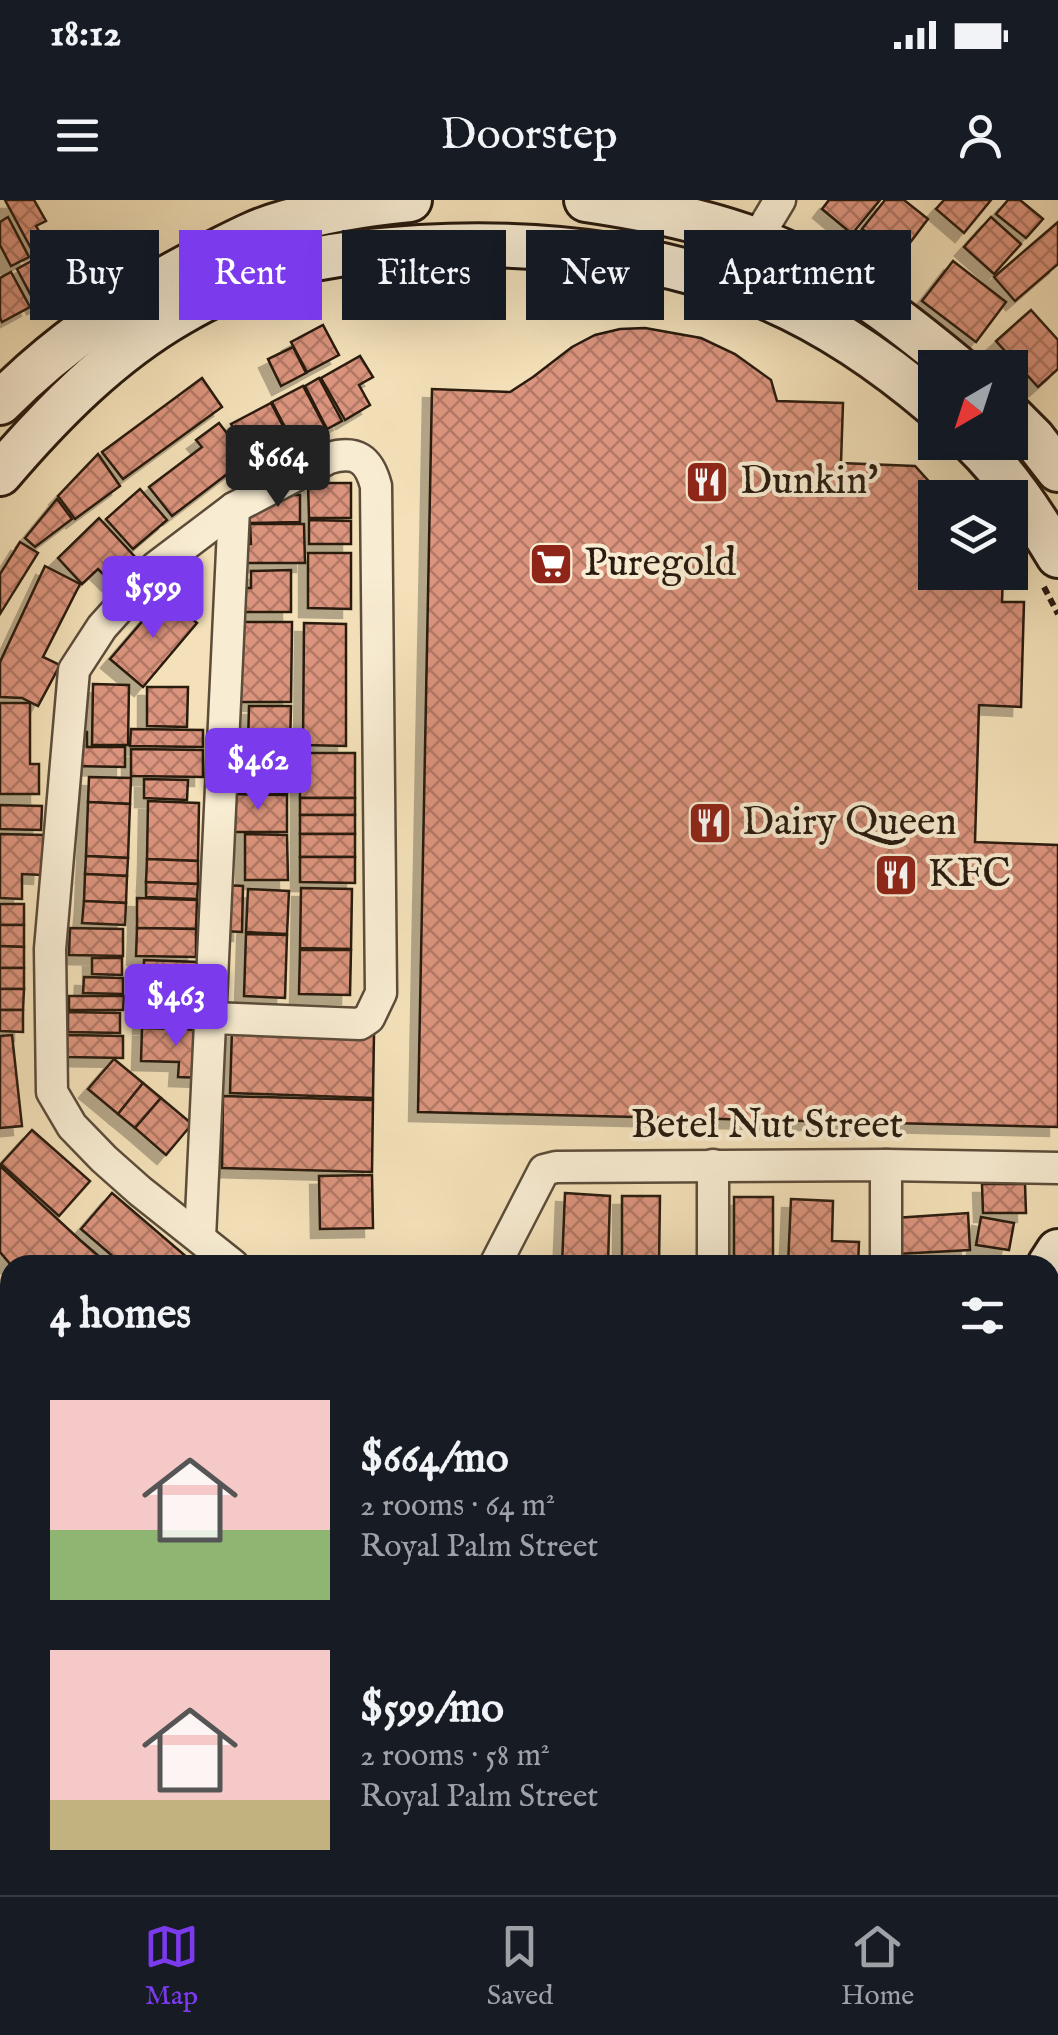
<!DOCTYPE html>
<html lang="en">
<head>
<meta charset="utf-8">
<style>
  :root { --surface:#171b24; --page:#20242c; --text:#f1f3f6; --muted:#9ea1a6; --line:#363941; --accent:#7c3aed }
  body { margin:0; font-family:"IM FELL English",serif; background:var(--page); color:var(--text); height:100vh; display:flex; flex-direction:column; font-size:38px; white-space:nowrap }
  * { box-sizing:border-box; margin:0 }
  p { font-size:32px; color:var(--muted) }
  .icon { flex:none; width:55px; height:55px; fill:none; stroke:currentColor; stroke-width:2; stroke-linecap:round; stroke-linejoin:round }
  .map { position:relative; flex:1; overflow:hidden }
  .side { position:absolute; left:0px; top:1055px; width:1060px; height:640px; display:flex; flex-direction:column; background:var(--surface); border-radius:30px 30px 0 0; box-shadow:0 10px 40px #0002 }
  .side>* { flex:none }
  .hud { position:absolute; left:30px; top:30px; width:1000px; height:90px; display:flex; gap:20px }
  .needle { width:65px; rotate:219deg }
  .fabs { position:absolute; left:918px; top:150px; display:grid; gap:20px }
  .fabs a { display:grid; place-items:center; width:110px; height:110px; border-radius:0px; background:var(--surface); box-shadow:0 10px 40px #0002; font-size:50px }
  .price { position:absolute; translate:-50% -85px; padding:0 22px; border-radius:10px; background:var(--accent); color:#fff; font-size:32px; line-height:65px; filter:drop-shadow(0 2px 5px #0008) }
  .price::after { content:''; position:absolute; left:50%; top:60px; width:30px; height:22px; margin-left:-15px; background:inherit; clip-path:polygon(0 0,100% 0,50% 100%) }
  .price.current { background:#222; color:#fff }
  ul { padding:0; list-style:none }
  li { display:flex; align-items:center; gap:30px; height:250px; padding:0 50px }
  li span { display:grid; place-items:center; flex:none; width:280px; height:200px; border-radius:0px; color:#555 }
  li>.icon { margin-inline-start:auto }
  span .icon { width:120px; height:120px; fill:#fffc; stroke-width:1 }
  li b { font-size:42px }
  h2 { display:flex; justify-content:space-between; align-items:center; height:120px; padding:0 50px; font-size:42px }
  .tag { padding:0 35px; border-radius:0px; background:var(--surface); box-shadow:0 10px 40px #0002; font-size:35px; line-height:90px }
  .tag.current { background:var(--accent); color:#fff }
  .status { display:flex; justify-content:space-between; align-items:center; height:70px; padding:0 50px; background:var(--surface); direction:ltr }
  .status svg { height:28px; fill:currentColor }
  header { display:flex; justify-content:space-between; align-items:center; height:130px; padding:0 50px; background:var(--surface); font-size:45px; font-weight:600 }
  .tab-bar { display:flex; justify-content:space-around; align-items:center; height:140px; border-top:2px solid var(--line); background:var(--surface); font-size:28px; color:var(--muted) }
  .tab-bar a { display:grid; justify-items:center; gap:5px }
  .tab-bar .current { color:var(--accent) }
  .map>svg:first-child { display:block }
</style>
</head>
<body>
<div class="status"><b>18:12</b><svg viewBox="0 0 49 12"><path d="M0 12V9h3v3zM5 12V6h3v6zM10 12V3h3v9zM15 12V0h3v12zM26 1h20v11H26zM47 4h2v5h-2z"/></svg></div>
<header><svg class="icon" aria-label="menu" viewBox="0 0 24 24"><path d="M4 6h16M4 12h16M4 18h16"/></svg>Doorstep<svg class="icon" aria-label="person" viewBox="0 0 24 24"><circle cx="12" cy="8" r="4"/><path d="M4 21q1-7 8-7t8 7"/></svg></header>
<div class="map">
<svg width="1058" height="1695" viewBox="0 0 1058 1695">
  <defs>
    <pattern id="park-dots" width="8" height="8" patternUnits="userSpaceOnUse" patternTransform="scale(2.5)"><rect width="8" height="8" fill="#c0c18c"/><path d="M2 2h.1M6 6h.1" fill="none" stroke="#a5a578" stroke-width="1.8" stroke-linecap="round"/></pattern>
    <pattern id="building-cross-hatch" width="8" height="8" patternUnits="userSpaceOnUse" patternTransform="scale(2.5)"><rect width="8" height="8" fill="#db947d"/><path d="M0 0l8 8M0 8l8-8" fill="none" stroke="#b27865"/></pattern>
    <filter id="shadow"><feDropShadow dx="-9" dy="9" stdDeviation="0" flood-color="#0004"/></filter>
  </defs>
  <rect width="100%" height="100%" fill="#f4e1b9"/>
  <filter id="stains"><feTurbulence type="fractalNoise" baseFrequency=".002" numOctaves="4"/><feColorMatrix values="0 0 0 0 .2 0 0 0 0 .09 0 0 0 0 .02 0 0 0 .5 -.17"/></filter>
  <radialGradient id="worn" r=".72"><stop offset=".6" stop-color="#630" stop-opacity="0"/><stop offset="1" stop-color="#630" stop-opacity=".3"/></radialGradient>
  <g fill="url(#park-dots)" stroke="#746e4e" stroke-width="2.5">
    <path d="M0,1238L10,1248V1409L0,1413Z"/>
    <path d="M125,1685H496V1695H131Z"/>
  </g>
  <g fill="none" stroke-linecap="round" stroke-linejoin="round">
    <g stroke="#6e7d6d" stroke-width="10">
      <path d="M0,1337L10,1352"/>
      <path d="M219,1685L225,1695"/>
    </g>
  </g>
  <g fill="url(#building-cross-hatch)" stroke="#291b0f" stroke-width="2.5" filter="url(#shadow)">
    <path d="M5,0H34L46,21L36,26L47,45L33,52Z"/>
    <path d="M829,0H880L852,34L822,9Z"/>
    <path d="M885,0H904L928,19L903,52L877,32L874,37L862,29Z"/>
    <path d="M944,0H991L964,33L936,9Z"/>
    <path d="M1008,0H1020L1043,19L1026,38L996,14Z"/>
    <path d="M8,17L29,57L11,66L0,45V22Z"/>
    <path d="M991,17L1021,44L994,74L964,47Z"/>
    <path d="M1058,22V64L1015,101L994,77Z"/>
    <path d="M66,42L81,69L64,78L49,51Z"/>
    <path d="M44,54L64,91L36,105L17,69Z"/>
    <path d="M953,61L1006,102L976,142L922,101Z"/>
    <path d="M11,72L30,107L2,122L0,118V78Z"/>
    <path d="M1031,110L1058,140V169L1038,187L996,141Z"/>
    <path d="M323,125L339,155L307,172L291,142Z"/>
    <path d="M645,128L701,138L735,154L771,180L777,201L843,203L841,263L915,266L944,298H935V372H1003L1002,402H1024L1021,507L979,505L975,642L1058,645V927L418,912L432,189L510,192L533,177L572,147L595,135L620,129Z"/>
    <path d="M293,147L306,173L281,186L268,159Z"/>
    <path d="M360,156L373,177L359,185L370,205L345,220L321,178Z"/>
    <path d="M202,178L222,207L123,279L102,252Z"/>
    <path d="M319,178L342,221L327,229L305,186Z"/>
    <path d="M303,186L326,229L294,245L272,202Z"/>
    <path d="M271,203L300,259L280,269L276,261L256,272L231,224Z"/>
    <path d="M219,223L247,259L172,316L149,287L202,247L196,240Z"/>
    <path d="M98,254L120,286L75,319L58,296Z"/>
    <path d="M308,283H351V318H309Z"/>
    <path d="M140,289L167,320L133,349L106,319Z"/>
    <path d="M277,295H300V322L250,323L249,312Z"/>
    <path d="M57,299L72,319L35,347L25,338Z"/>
    <path d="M99,318L136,358L111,382L98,369L82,384L58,358Z"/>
    <path d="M309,320L351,321V344H309Z"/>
    <path d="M250,324H304L305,363H238V344H251Z"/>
    <path d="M20,342L38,353L0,414V374Z"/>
    <path d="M308,353H351V409L308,408Z"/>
    <path d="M45,366L80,384L43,457L60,465L38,506L22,498L0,497V462Z"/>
    <path d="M291,370V412H234V388H251V371Z"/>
    <path d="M164,396L197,423L143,487L110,459Z"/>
    <path d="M232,422H292L291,502H232Z"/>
    <path d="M304,423L346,424V546L303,545Z"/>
    <path d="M93,484L129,485L128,545H92Z"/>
    <path d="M147,487H188L187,527L147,526Z"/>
    <path d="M0,503H30V564H39V594H0Z"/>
    <path d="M249,506H291L290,546L248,545Z"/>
    <path d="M131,529L203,530V547L130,546Z"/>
    <path d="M73,532H87V547H125V567L72,566Z"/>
    <path d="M131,549L203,550V577L131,576Z"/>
    <path d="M245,553H298V577L287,576V593L245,592Z"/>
    <rect x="300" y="553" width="55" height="45"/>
    <path d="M89,577L131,578L130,604L88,602Z"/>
    <path d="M144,579L188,580L187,600L144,598Z"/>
    <path d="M230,594L287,595V632H230Z"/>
    <rect x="300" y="598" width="55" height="17"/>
    <path d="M148,601L199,603L198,661L147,659Z"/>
    <path d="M88,602L130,604L128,658L86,656Z"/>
    <path d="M0,605L42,606L41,630L0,629Z"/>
    <rect x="300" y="615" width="55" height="19"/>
    <path d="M0,634L44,635L42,675L22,674V699L0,698Z"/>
    <path d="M245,634L287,635L288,680H245Z"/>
    <rect x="300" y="634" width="55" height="23"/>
    <path d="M86,656L128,658L127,676L85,674Z"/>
    <path d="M300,657H355V683L300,682Z"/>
    <path d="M147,659L198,661V684L146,682Z"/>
    <path d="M85,674L127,676L126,703L84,701Z"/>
    <path d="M146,682L198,684L197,699L146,697Z"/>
    <path d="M225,685L243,686L242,732L223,731Z"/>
    <path d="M301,688L352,689L351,749L300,748Z"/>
    <path d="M248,689L289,691L287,734L246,732Z"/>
    <path d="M137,698L197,700L196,729L137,728Z"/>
    <path d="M84,701L126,703L125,725L82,723Z"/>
    <rect x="0" y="704" width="24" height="21"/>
    <path d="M0,725H24V747L0,746Z"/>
    <path d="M70,728L123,729V756L69,755Z"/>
    <path d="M137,728L196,729V757L136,756Z"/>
    <path d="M246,734L287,735L285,798L244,796Z"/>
    <path d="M0,746L24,747V768H0Z"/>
    <path d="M300,750H351L350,795L299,794Z"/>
    <path d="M92,758H122V775L92,774Z"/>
    <path d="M144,760L198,762L196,828L142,825Z"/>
    <rect x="0" y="768" width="24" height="21"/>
    <path d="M84,777L123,778V794L83,793Z"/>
    <path d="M0,789H24L23,810H0Z"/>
    <path d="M69,796H124L123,810H69Z"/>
    <path d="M0,810H23V832L0,831Z"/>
    <path d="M68,812L120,813V833L68,832Z"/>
    <path d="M142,828L206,830L204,878L178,877L179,862L141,861Z"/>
    <path d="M232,829L374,833L373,898L230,893Z"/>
    <path d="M12,835L22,926L0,928V836Z"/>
    <path d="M67,835L123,836V858L67,857Z"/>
    <path d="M114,859L143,883L118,914L88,889Z"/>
    <path d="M143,883L161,898L135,928L118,914Z"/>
    <path d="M223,896L373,900L372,972L222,968Z"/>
    <path d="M161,898L192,924L166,955L135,928Z"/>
    <path d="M32,930L90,981L59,1016L1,964Z"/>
    <path d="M0,966L80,1040L109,1065H11L0,1052Z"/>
    <path d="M372,975L373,1028L320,1029L319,976Z"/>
    <path d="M982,984H1025L1026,1013H983Z"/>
    <path d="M112,993L196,1065H123L81,1029Z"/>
    <path d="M565,993L610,996L608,1065H562Z"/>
    <path d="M622,996H660L659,1065H622Z"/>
    <rect x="734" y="997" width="39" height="68"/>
    <path d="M791,999L833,1001L832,1041L859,1042L858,1065H788Z"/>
    <path d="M968,1013L970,1050L897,1054L895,1018Z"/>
    <path d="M981,1017L1014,1023L1009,1050L976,1045Z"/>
    <path d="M1050,1349L1058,1350V1382H1050Z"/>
    <path d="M1050,1400L1058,1401L1056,1440L1050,1439Z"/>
    <path d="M1058,1509V1554L1050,1557V1512Z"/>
    <path d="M607,1685H680L674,1695H621Z"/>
    <path d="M780,1685H816L823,1695H770Z"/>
    <path d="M867,1685H904L912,1695H874Z"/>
  </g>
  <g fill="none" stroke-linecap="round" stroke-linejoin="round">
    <g stroke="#5c4c3a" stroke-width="20">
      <path id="lane" d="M1050,1593H1058"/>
    </g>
    <g stroke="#5c4c3a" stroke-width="35">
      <g id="street">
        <path d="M730,83L780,0"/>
        <path d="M211,818L360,824L369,818L381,793L376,286C369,259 356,250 329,258L234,308L156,367L102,427L74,470L50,749L52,892L72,926L104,959L140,991L233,1065"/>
        <path d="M713,965V1065"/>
        <path d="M886,965V1065"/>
        <path d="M200,1038L234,308"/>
        <path d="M495,1065L544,970L556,967L886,965L1058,968"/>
        <path d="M1050,1179L1058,1182"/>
        <path d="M0,1557L10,1569"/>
        <path d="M92,1685L99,1695"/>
        <path d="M527,1685L528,1695"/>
      </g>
    </g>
    <g stroke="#291b0f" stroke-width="48">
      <g id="secondary">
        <path d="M586,0C653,10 724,24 786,52C849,80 905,124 958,168"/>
        <path d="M0,203C63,139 139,89 219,50C239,40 260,29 282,23C324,11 367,4 410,0"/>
        <path d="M1010,215L1033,238L1058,270"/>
        <path d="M973,242C1007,275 1034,316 1058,356"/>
        <path d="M0,274C52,213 111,153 181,113C206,98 256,74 285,66C328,54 375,50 420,47C525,41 627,50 727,83C805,108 874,154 935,206"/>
        <path d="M1049,1065L1058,1051"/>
        <path d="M1050,1136L1058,1124"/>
        <path d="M0,1145L10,1157"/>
        <path d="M0,1202L10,1212"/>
        <path d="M0,1456L10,1452"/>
        <path d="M0,1495L10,1491"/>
        <path d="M935,1685L943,1695"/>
        <path d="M1021,1685L1026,1695"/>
      </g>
    </g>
    <g stroke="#291b0f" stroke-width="6" stroke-dasharray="8 5" stroke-linecap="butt">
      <path d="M1044,387L1058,414"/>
      <path d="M0,1397L10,1413"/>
      <path d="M187,1685L194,1695"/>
      <path d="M255,1685L261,1695"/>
    </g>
    <use href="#lane" stroke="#f8ecd2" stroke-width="15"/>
    <use href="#street" stroke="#f8ecd2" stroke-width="30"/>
    <use href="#secondary" stroke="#f8ecd2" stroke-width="42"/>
  </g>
  <defs>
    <g id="restaurant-square" transform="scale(2.25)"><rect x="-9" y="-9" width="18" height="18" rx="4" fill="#8f2418" stroke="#f8ecd2"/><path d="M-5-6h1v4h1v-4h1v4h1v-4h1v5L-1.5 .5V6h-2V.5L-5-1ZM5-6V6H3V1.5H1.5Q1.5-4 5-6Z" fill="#fff"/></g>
    <g id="supermarket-square" transform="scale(2.25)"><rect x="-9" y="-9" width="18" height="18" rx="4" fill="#8f2418" stroke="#f8ecd2"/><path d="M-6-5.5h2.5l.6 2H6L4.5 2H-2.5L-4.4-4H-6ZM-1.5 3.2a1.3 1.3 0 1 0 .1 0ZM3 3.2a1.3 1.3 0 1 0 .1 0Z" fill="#fff"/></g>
  </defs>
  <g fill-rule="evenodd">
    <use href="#restaurant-square" x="707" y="282"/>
    <use href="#supermarket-square" x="551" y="364"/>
    <use href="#restaurant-square" x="710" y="623"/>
    <use href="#restaurant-square" x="896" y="675"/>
  </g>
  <g text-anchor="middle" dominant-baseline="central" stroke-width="8" stroke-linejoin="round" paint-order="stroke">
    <g font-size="40" fill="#291b0f" stroke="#f8ecd2" text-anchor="start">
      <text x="740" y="282">Dunkin'</text>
      <text x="584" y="364">Puregold</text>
      <text x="742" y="623">Dairy Queen</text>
      <text x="928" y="675">KFC</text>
    </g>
    <g font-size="40" fill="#291b0f" stroke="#f8ecd2">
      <text x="767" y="926">Betel Nut Street</text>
    </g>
  </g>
  <rect width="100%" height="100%" filter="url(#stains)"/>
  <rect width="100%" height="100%" fill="url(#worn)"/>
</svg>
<div class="fabs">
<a><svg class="needle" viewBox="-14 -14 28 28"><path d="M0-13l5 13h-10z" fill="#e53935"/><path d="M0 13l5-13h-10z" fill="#9ea1a6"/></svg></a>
<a><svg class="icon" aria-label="layers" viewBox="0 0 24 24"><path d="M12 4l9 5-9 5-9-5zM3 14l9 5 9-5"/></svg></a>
</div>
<b class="price current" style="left:278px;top:310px">$664</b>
<b class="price" style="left:153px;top:441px">$599</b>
<b class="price" style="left:258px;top:613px">$462</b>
<b class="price" style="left:176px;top:849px">$463</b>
<div class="hud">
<a class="tag">Buy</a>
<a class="tag current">Rent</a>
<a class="tag">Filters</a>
<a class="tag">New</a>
<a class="tag">Apartment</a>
</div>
<section class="side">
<h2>4 homes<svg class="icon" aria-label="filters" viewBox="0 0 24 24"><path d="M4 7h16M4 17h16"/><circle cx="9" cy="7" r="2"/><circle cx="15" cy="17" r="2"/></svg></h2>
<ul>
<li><span style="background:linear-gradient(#f6c9c9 65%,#8fb573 0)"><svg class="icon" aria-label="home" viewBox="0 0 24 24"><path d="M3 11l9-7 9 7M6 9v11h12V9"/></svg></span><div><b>$664/mo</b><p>2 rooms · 64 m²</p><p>Royal Palm Street</p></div></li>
<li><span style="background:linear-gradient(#f6c9c9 75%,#c2b280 0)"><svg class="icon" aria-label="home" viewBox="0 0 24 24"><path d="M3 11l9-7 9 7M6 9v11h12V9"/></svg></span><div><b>$599/mo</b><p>2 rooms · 58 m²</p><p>Royal Palm Street</p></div></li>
</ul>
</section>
</div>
<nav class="tab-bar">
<a class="current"><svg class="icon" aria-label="map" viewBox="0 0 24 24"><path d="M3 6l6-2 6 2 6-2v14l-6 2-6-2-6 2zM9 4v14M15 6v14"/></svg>Map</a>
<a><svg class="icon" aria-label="saved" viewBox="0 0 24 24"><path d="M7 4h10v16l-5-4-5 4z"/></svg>Saved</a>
<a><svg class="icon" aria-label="home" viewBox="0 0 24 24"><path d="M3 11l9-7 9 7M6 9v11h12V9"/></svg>Home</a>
</nav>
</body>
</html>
